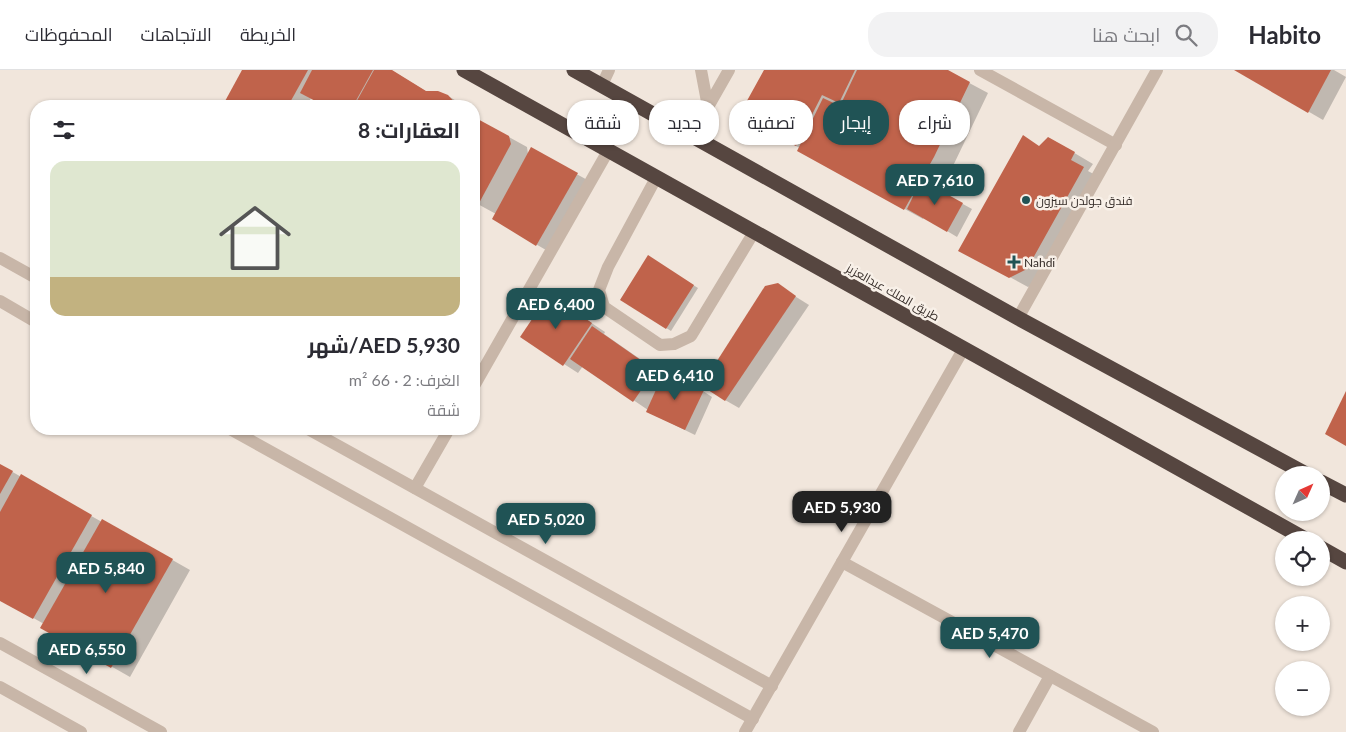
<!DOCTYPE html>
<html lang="ar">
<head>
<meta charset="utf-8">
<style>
  :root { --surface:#fff; --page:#f2f2f3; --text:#2b2b33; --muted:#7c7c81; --line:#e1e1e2; --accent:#205355 }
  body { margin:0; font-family:Lato,Cairo,sans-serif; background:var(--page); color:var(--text); direction:rtl; height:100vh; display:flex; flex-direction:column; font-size:19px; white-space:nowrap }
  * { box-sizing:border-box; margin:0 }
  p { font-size:16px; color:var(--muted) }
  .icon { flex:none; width:28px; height:28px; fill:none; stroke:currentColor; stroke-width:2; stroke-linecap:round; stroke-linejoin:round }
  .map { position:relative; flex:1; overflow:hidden; direction:ltr }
  .drawer { position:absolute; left:30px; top:30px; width:450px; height:335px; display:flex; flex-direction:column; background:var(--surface); border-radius:20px; box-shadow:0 1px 4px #0004; direction:rtl }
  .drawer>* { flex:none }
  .top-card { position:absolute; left:495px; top:30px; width:475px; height:45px; direction:rtl; display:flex; gap:10px }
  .needle { width:32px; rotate:45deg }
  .fabs { position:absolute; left:1275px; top:396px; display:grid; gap:10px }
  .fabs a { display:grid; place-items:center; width:55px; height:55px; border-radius:50%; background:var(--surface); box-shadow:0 1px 4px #0004; font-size:25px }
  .price { position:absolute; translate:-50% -42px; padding:0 11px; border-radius:10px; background:var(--accent); color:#fff; font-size:16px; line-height:32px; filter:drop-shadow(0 1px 2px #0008) }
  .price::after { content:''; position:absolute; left:50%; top:30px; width:15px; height:11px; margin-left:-8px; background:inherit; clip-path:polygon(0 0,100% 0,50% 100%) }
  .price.current { background:#222; color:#fff }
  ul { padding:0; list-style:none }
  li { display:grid; align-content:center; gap:10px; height:265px; padding:0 20px }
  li+li { border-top:1px solid var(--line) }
  li span { display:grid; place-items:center; height:155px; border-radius:15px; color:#555 }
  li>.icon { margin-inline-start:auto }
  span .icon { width:90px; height:90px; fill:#fffc; stroke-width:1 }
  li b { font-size:21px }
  h2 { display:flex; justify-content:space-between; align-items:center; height:60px; padding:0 20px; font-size:21px }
  .tag { padding:0 18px; border-radius:20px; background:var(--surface); box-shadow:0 1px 4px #0004; font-size:18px; line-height:45px }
  .tag.current { background:var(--accent); color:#fff }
  header { display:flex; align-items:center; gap:30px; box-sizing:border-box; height:70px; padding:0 25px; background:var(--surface); border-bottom:1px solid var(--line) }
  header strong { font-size:24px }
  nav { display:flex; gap:28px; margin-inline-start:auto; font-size:18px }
  .search { width:350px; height:45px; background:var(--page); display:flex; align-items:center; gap:12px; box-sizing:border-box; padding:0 18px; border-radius:20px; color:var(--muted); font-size:19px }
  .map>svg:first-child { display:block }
</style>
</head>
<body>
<header>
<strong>Habito</strong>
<div class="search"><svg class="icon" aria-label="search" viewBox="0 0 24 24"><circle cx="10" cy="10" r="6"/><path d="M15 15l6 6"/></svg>ابحث هنا</div>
<nav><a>الخريطة</a><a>الاتجاهات</a><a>المحفوظات</a></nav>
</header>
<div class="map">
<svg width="1346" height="662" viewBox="0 0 1346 662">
  <rect width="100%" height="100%" fill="#f1e6dc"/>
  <g fill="#0003">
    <path d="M244,0H391L427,22L448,26L465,36H326L311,28L307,36H232L226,33Z"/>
    <path d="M765,0H945L988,23L952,98L939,121L972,139L957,167L924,147L923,149L817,91L800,78L758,57Z"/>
    <path d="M1237,0H1334L1346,7L1323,50Z"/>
    <path d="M474,46L478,50L527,77L528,84L531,79L591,112L551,183L493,149L496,144L474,132Z"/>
    <path d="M1023,67L1040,77L1049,68L1093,94L1088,101L1101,108L1046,209L1028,217L978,190Z"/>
    <path d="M648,187L698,218L671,261L621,229Z"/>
    <path d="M777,215L809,235L739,338L725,330Z"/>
    <path d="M563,234L605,262L604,264L650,296L649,298L664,307L703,321L712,327L695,365L648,342V340L583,296L578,303L522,267Z"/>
    <path d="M0,395L102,452V450L190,500L130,607L42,557L44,554L0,529Z"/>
  </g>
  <g fill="#c0634b">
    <path d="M242,0H308L288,36H230L224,33Z"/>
    <path d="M312,0H373L353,36H325L300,23Z"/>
    <path d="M374,0H392L426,21H438L448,25L458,36H354Z"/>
    <path d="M764,0H855L839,33L822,25L796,76L738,47Z"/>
    <path d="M857,0H948L970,12L934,87L904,140L797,81L823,28L840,36Z"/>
    <path d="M1234,0H1331L1308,43Z"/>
    <path d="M474,47L509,66L511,74L478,135L474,133Z"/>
    <path d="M1023,65L1039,76L1048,67L1075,82L1071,90L1084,97L1027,199L1009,208L958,181Z"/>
    <path d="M531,77L578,103L536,176L492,149Z"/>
    <path d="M921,110L963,133L947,162L907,139Z"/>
    <path d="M648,185L694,215L666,259L620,230Z"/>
    <path d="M778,213L796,226L725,331L705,318L708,305L765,216Z"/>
    <path d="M549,224L592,253L563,296L520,267Z"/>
    <path d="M592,256L655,300L633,332L570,289Z"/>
    <path d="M664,302L704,320L685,360L646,342Z"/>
    <path d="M1346,321V376L1325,364Z"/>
    <path d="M0,394L13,401L0,424Z"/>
    <path d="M21,404L92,445L33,549L0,531V442Z"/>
    <path d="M102,449L173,489L111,598L40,558Z"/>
  </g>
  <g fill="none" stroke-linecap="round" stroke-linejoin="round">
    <g stroke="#c8b6a8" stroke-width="12">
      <path d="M701,0L708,37"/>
      <path d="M602,15L609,0"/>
      <path d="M692,65L729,0"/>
      <path d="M656,108L608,197L599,220L604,237L660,275L674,274L691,266L754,162"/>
    </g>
    <g stroke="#c8b6a8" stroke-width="12">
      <path d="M980,0L1116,75"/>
      <path d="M0,188L36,208"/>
      <path d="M0,231L36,252"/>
      <path d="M1018,248L1157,0"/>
      <path d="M474,316L608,81"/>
      <path d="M230,359L753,649"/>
      <path d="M308,359L772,616"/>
      <path d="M415,418L449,359"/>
      <path d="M842,492L1153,662"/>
      <path d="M0,573L161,662"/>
      <path d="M0,617L81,662"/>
      <path d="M745,662L964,278"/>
      <path d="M1019,662L1050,606"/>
    </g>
    <g stroke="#564640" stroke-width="15">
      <path d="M464,0L1307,470"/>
      <path d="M574,0L1018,248L1308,405"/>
      <path d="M1321,412L1346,425"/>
      <path d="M1321,478L1346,492"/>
    </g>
  </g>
  <g fill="#205355" stroke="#f8f0e8" stroke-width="2">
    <circle cx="1026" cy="130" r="5"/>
    <path d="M1011.5 184.5h5v5h5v5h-5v5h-5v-5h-5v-5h5z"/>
  </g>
  <g text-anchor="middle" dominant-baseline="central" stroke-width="5" stroke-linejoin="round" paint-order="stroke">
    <g font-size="12" fill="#352c28" stroke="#f8f0e8" text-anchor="start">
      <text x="1036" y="130">فندق جولدن سيزون</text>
      <text x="1024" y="192">Nahdi</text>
    </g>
    <g font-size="12" fill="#352c28" stroke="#f8f0e8">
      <text transform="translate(893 222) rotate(29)">طريق الملك عبدالعزيز</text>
    </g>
  </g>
</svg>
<div class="fabs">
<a><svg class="needle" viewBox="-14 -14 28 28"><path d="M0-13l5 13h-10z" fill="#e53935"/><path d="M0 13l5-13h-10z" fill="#7c7c81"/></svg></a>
<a><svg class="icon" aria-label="locate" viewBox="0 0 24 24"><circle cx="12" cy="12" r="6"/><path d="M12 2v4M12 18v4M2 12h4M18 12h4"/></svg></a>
<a>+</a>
<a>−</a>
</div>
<b class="price" style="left:935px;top:136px">AED 7,610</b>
<b class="price" style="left:556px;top:260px">AED 6,400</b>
<b class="price" style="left:675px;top:331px">AED 6,410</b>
<b class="price current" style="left:842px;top:463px">AED 5,930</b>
<b class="price" style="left:546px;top:475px">AED 5,020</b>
<b class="price" style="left:106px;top:524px">AED 5,840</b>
<b class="price" style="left:990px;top:589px">AED 5,470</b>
<b class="price" style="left:87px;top:605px">AED 6,550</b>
<div class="top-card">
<a class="tag">شراء</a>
<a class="tag current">إيجار</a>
<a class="tag">تصفية</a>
<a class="tag">جديد</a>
<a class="tag">شقة</a>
</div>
<section class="drawer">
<h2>العقارات: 8<svg class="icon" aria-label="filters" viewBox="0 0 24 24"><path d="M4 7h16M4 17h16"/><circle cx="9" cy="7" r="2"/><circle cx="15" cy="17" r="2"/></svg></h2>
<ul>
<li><span style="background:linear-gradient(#dfe7d0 75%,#c2b280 0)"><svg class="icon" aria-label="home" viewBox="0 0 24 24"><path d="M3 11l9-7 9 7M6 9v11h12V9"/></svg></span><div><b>AED 5,930/شهر</b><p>الغرف: 2 · 66 m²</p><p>شقة</p></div></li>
</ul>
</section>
</div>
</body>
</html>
